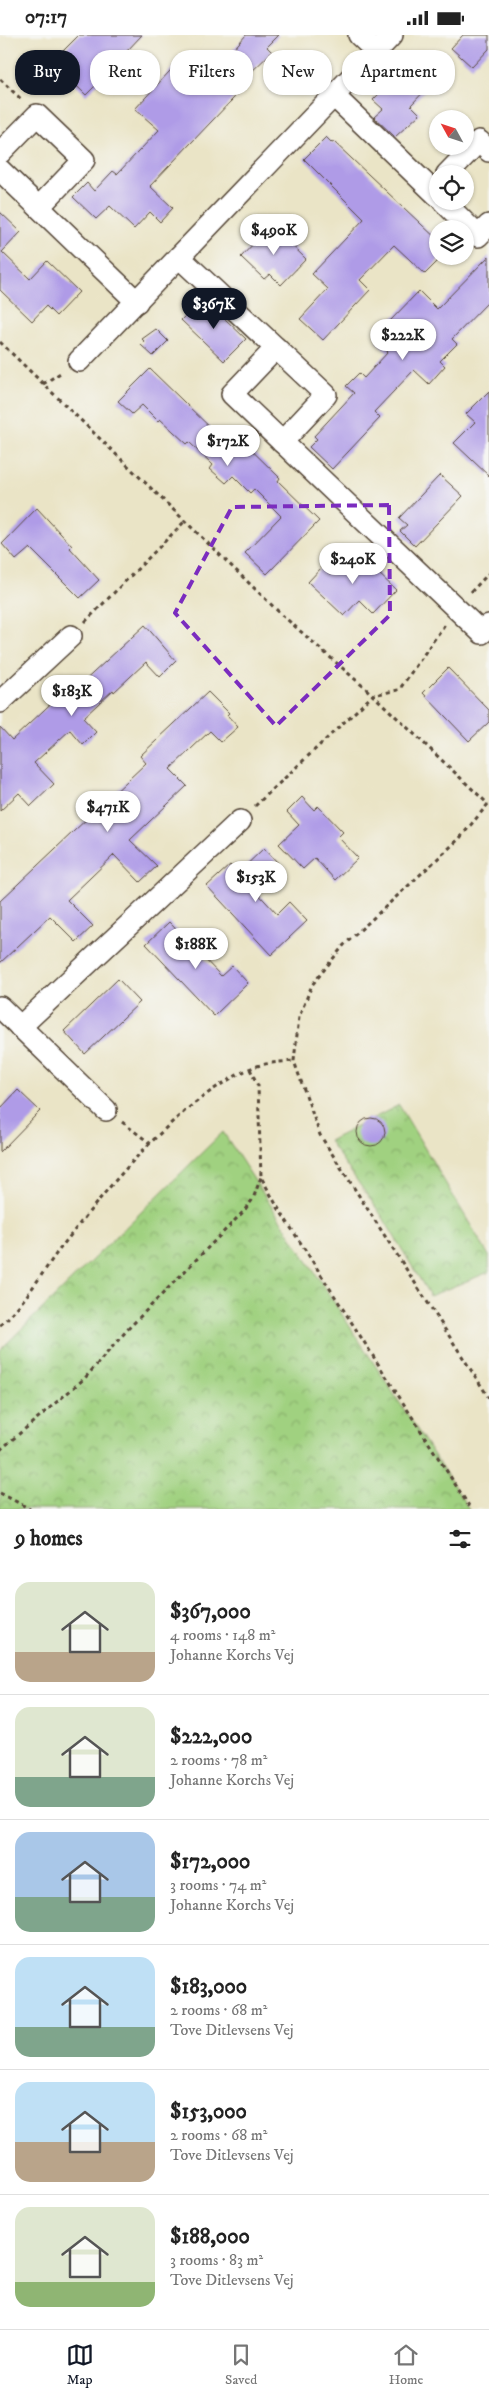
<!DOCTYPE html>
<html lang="en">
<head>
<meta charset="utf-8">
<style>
  :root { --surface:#fff; --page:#f2f2f2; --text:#222; --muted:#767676; --line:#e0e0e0; --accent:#111827 }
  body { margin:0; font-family:"IM FELL DW Pica",serif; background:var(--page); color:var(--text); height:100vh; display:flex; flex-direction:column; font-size:19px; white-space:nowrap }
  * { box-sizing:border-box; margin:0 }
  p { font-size:16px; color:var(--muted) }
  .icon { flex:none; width:28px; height:28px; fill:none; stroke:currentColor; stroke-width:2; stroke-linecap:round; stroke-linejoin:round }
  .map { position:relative; height:1474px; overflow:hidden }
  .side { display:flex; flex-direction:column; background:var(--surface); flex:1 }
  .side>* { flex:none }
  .guide { position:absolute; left:15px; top:15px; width:460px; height:45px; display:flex; gap:10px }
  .needle { width:32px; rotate:310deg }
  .fabs { position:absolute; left:429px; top:75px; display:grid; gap:10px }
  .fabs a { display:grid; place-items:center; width:45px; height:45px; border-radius:50%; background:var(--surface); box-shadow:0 1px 4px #0004; font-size:25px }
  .price { position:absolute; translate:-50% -42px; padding:0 11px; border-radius:18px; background:#fff; color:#222; font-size:16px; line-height:32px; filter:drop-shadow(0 1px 2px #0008) }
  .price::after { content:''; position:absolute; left:50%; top:30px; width:15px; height:11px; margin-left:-8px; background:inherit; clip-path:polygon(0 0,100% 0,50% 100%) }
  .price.current { background:var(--accent); color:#fff }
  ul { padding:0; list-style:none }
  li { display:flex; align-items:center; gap:15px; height:125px; padding:0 15px }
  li+li { border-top:1px solid var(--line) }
  li span { display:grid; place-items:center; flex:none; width:140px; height:100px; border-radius:15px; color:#555 }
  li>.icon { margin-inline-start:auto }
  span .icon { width:60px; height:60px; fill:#fffc; stroke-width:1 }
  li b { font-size:21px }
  h2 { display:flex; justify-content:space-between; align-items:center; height:60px; padding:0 15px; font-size:21px }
  .chip { padding:0 18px; border-radius:20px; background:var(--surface); box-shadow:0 1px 4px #0004; font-size:18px; line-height:45px }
  .chip.current { background:var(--accent); color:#fff }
  .status { display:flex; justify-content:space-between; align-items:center; height:35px; padding:0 25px; background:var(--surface); direction:ltr }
  .status svg { height:14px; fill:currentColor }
  .tab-bar { display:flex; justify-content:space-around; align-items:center; height:70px; border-top:1px solid var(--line); background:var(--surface); font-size:14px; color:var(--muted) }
  .tab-bar a { display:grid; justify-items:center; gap:2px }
  .tab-bar .current { color:var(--accent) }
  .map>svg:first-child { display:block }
</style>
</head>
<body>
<div class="status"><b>07:17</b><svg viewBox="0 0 49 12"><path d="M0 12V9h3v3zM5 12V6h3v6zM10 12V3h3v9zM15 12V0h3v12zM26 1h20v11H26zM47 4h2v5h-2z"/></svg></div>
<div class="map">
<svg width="489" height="1474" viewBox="0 0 489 1474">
  <defs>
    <pattern id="park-crowns" width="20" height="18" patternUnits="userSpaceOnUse" patternTransform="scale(1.25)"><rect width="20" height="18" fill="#a0d180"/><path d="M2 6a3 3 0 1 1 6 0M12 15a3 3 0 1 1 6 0" fill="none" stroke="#84aa68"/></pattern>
  </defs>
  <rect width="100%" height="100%" fill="#f6f6f2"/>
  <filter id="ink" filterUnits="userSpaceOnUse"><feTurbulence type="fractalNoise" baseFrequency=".02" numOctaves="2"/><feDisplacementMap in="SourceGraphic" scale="10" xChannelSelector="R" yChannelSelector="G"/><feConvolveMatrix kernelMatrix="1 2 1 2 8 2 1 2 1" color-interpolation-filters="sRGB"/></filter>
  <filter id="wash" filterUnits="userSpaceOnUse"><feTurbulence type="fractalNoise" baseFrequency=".0096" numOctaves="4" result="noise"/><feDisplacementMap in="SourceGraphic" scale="20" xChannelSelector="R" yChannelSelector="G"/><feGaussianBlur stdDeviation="1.12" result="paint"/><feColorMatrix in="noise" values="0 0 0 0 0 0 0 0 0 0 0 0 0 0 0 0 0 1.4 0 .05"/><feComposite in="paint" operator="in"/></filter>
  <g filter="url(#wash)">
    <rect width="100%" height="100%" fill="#eae4c6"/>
    <g fill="url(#park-crowns)" stroke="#6e7e4f">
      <path d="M399,1070L489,1221V1237L430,1261L382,1181L329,1106Z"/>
      <path d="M223,1097L469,1474H0V1315Z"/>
    </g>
    <g id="blocks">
      <g fill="#af9be7">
        <path d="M79,0H142L126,17L132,22L104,51L99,47L86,60L52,27Z"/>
        <path d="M246,0H279L267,12L272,17L248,40L252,44L150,151L173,173L160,187L150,177L134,194L110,171L96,184L73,162L87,148L94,156L113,136L117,139L159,95L135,74L180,25L204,48Z"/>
        <path d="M463,0H489V14L472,32L451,13Z"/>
        <path d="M411,26L433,47L411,70L420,79L395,102L374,82L383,74L373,65Z"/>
        <path d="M326,102L332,108L334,107L438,205V226L425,239L394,210L360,245L370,255L323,305L300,284L328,254L312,239L364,184L304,124Z"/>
        <path d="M0,177L21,197L2,217L30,244L47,226L79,257L56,281L46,271L32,286L0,255Z"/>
        <path d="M271,190L306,224L281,250L270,239L264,244L241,222Z"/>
        <path d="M489,221V266L452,304L457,309L440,326L445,331L429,349L414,335L374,377L380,383L332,434L309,412L317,404L314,401L354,358L346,351L359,338L364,343L388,317L376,306L392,289L389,287L419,256L437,274Z"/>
        <path d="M203,263L246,304L224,326L181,285Z"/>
        <path d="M156,294L168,306L153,321L141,310L144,306L142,304Z"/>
        <path d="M150,334L218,400L220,398L226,404L233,397L280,443L278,446L319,486L267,539L245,518L281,481L254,454L250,458L233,441L226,448L210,434L213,430L189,407L187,409L160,384L158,386L142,370L132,379L118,366Z"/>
        <path d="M489,356V441L454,408L475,387L466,379Z"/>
        <path d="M440,440L463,461L415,511L400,496L407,490L399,483Z"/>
        <path d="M37,473L72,511L70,513L99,545L80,563L30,513L16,525L2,509Z"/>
        <path d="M354,515L396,555L373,579L359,565L344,581L308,547L322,532L331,540Z"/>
        <path d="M145,590L176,626L160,642L146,627L114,657L113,655L83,683L96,697L83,710L70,695L34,728L54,749L31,771L19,758L0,776V692L12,705L76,645L80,650Z"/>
        <path d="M448,633L489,675V687L469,706L423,658Z"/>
        <path d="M208,657L229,678L227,680L238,692L221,707L210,696L170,734L187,751L130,805L157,831L140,847L114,820L67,865L93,891L76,907L50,881L0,928V866L146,728L140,721Z"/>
        <path d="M302,762L314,775L318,771L343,797L338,802L358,823L335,845L315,823L303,834L279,809L299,790L287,777Z"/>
        <path d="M264,813L278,828L252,852L277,879L289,867L307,886L271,920L207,851L230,830L238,838Z"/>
        <path d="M169,887L221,941L232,931L248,948L214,981L146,909Z"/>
        <path d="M118,944L140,967L85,1019L64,996Z"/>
        <path d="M18,1055L40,1076L0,1117V1074Z"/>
        <circle cx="371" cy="1097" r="14"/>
      </g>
    </g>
  </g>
  <g filter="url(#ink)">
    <use href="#blocks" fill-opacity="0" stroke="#554637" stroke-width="1"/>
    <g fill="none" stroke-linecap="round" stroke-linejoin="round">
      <g stroke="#554637" stroke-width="24">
        <g id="minor">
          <path d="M359,0L376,16"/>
          <path d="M334,61L438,161"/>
          <path d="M0,118L37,80L84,125L39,172"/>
          <path d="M0,135L137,267"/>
          <path d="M447,139L479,106L489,116"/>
          <path d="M443,166L478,201L489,190"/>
          <path d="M179,222L326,360L282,407"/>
          <path d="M276,313L232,359L482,598L489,590"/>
          <path d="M79,326L392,0"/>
          <path d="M0,667L71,601"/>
          <path d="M0,972L106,1075"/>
          <path d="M20,992L240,786"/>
        </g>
      </g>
      <g stroke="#554637" stroke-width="3" stroke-dasharray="4 4" stroke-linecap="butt">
        <path d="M0,44L23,66"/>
        <path d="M0,307L282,580L373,660L488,769"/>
        <path d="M43,349L62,337"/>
        <path d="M471,557L489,538"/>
        <path d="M85,587L185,486"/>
        <path d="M488,769L460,803L344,910L312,950L299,982L294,1026L320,1100L489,1363"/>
        <path d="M255,771L373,660L399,655L445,589"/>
        <path d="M250,1034L258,1051L261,1142L277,1171L471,1474"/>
        <path d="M122,1087L151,1109"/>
        <path d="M0,1290C20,1274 41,1240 56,1219C106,1154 174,1069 249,1034C263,1028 278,1027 294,1026"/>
        <path d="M0,1415L85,1343L128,1294L243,1177L253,1164L261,1142"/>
        <path d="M0,1458L30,1474"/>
      </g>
      <use href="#minor" stroke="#fff" stroke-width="21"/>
    </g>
  </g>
  <path fill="none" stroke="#7b2cbf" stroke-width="4" stroke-dasharray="10 6" stroke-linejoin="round" d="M389,470L390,580L276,691L175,578L232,472Z"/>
</svg>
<div class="fabs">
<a><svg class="needle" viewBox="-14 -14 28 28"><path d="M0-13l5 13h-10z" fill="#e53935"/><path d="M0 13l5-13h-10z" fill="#767676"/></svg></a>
<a><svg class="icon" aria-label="locate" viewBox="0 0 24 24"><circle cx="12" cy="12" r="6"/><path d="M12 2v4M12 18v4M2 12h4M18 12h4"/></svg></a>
<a><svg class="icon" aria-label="layers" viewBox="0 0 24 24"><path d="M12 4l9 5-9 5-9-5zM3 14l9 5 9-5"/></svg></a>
</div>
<b class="price" style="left:274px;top:221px">$490K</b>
<b class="price current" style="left:214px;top:295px">$367K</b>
<b class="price" style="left:403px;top:326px">$222K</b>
<b class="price" style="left:228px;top:432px">$172K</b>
<b class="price" style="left:353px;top:550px">$240K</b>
<b class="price" style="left:72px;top:682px">$183K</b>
<b class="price" style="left:108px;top:798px">$471K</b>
<b class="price" style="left:256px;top:868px">$153K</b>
<b class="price" style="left:196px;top:935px">$188K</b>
<div class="guide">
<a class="chip current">Buy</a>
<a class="chip">Rent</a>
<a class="chip">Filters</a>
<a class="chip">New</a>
<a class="chip">Apartment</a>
</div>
</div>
<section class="side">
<h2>9 homes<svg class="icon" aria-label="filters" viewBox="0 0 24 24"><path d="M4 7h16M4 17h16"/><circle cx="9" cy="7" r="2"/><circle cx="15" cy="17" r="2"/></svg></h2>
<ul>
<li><span style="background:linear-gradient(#dfe7d0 70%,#b9a48a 0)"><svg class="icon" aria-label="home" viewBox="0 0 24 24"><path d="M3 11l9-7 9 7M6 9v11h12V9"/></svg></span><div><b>$367,000</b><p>4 rooms · 148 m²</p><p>Johanne Korchs Vej</p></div></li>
<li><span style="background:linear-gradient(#dfe7d0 70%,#7fa58c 0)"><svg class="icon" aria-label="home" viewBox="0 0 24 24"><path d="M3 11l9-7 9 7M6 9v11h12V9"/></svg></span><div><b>$222,000</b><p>2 rooms · 78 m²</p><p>Johanne Korchs Vej</p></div></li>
<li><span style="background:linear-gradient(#a9c7e8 65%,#7fa58c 0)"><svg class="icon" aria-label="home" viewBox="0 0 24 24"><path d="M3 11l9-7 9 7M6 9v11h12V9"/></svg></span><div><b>$172,000</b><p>3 rooms · 74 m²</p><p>Johanne Korchs Vej</p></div></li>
<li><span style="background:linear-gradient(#bfe0f5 70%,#7fa58c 0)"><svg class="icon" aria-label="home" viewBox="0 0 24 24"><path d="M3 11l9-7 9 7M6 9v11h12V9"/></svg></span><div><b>$183,000</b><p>2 rooms · 68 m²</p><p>Tove Ditlevsens Vej</p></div></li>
<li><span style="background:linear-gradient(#bfe0f5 60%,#b9a48a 0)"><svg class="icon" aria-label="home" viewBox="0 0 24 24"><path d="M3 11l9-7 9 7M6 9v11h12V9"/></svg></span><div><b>$153,000</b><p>2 rooms · 68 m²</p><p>Tove Ditlevsens Vej</p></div></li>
<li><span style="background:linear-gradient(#dfe7d0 75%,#8fb573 0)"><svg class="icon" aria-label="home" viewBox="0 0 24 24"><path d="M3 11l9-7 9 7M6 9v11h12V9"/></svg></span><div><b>$188,000</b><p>3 rooms · 83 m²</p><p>Tove Ditlevsens Vej</p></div></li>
</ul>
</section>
<nav class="tab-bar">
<a class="current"><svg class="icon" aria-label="map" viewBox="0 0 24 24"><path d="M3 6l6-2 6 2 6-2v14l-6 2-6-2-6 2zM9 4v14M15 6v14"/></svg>Map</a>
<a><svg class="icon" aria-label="saved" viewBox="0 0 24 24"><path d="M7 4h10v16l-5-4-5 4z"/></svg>Saved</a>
<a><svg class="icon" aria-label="home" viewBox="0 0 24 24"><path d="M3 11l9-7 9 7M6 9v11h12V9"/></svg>Home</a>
</nav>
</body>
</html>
